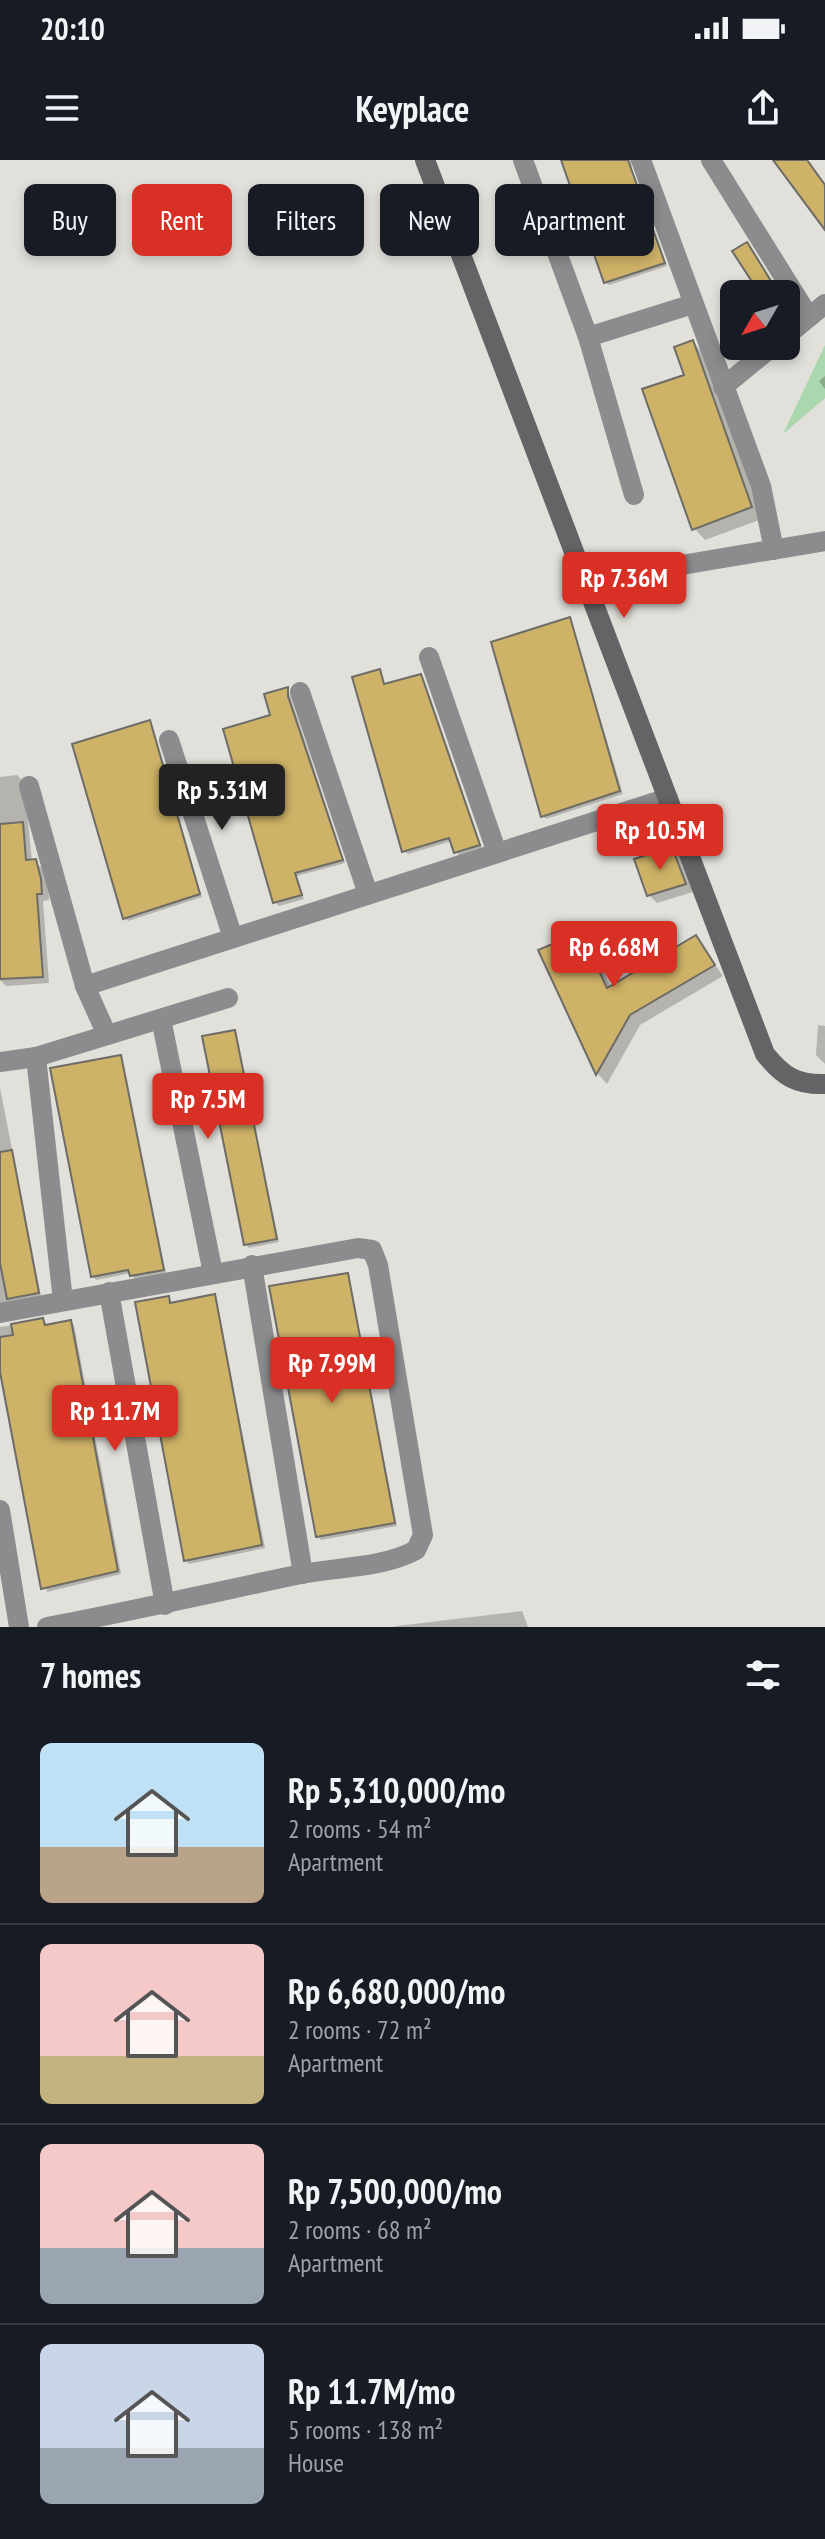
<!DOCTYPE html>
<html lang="en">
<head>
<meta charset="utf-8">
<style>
  :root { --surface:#171b24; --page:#242831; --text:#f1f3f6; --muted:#9ea1a6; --line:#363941; --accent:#d93025 }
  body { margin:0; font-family:"PT Sans Narrow",sans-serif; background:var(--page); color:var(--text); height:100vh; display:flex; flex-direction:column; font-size:30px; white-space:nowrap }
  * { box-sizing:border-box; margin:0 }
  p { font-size:26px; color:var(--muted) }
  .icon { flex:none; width:44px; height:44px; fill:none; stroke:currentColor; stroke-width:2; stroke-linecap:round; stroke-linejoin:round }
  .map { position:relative; height:1467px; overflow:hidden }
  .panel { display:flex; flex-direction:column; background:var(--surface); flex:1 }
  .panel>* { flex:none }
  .guide { position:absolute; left:24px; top:24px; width:778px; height:72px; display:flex; gap:16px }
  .needle { width:52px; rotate:231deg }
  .controls { position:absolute; left:720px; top:120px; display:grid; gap:16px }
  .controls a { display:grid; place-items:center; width:80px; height:80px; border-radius:12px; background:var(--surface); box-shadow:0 4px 12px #0003; font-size:40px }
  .price { position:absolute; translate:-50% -68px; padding:0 18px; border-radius:8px; background:var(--accent); color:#fff; font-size:26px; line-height:52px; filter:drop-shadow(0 2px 4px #0008) }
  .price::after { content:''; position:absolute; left:50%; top:48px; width:24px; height:18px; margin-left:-12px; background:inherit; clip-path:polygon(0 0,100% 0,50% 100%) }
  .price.current { background:#222; color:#fff }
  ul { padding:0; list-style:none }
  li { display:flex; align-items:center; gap:24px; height:200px; padding:0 40px }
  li+li { border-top:2px solid var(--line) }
  li span { display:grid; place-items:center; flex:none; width:224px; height:160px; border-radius:12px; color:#555 }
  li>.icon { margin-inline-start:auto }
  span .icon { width:96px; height:96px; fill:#fffc; stroke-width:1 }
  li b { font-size:34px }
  h2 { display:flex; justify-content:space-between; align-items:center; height:96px; padding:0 40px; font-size:34px }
  .pill { padding:0 28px; border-radius:12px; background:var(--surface); box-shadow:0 4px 12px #0003; font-size:28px; line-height:72px }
  .pill.current { background:var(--accent); color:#fff }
  .status { display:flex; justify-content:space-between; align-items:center; height:56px; padding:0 40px; background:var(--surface); direction:ltr }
  .status svg { height:22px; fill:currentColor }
  header { display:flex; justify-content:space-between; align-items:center; height:104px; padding:0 40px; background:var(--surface); font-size:36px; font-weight:800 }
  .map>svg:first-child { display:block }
</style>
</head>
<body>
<div class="status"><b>20:10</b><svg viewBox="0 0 49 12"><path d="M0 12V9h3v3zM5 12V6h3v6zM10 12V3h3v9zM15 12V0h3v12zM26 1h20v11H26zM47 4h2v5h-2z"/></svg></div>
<header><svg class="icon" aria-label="menu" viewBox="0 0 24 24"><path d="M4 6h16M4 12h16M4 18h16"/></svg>Keyplace<svg class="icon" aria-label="share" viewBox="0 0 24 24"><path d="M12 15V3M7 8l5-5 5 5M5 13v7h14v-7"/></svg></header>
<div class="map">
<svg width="825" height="1467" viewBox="0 0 825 1467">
  <rect width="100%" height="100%" fill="#e2e0da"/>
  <path fill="#aad7ad" d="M825,185V238L783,274Z"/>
  <g fill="#0003">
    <path d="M562,0H632L631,10L667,106L609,125L605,122Z"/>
    <path d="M747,84L754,92L780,134H763Z"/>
    <path d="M693,182L704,194L762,359L705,380L694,368L687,216Z"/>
    <path d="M825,216V229L819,221Z"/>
    <path d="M570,459L623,634L546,659L543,656Z"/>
    <path d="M379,511L386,526L421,516L424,520L482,688L459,696L452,681L408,694L404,691Z"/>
    <path d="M288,529L345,703L297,716L304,739L279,746L275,742L273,556Z"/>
    <path d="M149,562L202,737L128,761L124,758Z"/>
    <path d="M17,615L24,622L32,701L42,708L48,727L49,740L43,741L49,823L6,826L0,820V617Z"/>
    <path d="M672,689L680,697L693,732L657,743L649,735Z"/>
    <path d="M580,774L590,784L611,828L696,778L723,816L640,865L607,924L598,914L541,791Z"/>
    <path d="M818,865L825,866V904L816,895Z"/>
    <path d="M234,872L279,1082L249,1088L246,1084Z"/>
    <path d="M120,897L166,1113L135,1119L131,1113L96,1120L93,1116Z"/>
    <path d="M0,928L41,1136L0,1144Z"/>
    <path d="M347,1115L397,1366L321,1380L318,1376Z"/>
    <path d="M215,1136L265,1388L189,1404L185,1400L168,1138L172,1145Z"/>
    <path d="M43,1160L47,1167L71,1162L74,1165L121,1414L47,1432L0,1201V1167Z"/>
    <path d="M522,1451L528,1467H393L397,1466Z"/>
  </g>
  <g fill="#ceb267" stroke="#6d6c66" stroke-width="2">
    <path d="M561,0H628L665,103L604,123Z"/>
    <path d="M773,0H807L825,25V70Z"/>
    <path d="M747,82L779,134H760L732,91Z"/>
    <path d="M693,180L752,347L692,370L642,229L684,215L674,187Z"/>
    <path d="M570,457L620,631L541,657L491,482Z"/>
    <path d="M380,509L384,524L421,514L480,685L454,693L449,678L402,692L352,517Z"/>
    <path d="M288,527V536L343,700L295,713L302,735L273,743L223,569L270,555L264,534Z"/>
    <path d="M150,560L200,734L123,759L72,584Z"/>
    <path d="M23,662L26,700L36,699L41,719L42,734H37L43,817L0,819V664Z"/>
    <path d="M672,687L686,724L647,736L634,699Z"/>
    <path d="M581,772L607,828L696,775L715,805L630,855L596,915L538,790Z"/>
    <path d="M235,870L277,1079L244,1085L202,876Z"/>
    <path d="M121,895L164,1110L130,1116L128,1110L91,1117L50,908Z"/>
    <path d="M12,990L39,1133L7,1139L0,1103V992Z"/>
    <path d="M348,1113L395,1363L316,1377L269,1126Z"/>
    <path d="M215,1134L262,1385L184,1401L135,1142L169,1136L170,1143Z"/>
    <path d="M43,1158L45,1165L71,1160L118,1411L41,1429L0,1212V1177L13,1175L11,1164Z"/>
  </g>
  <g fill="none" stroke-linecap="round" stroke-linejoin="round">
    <g stroke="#8c8b8e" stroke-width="20">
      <path d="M523,0L588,177L634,335"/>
      <path d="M641,0L761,326L774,390"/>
      <path d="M711,0L809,157"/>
      <path d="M786,176L825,144"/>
      <path d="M588,177L693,144"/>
      <path d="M723,227L773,186"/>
      <path d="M586,421L825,381"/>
      <path d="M429,497L497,693"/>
      <path d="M300,532L368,734"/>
      <path d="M169,580L233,778"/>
      <path d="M29,626L85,826L107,875"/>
      <path d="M85,826L668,638"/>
      <path d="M161,859L213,1113"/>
      <path d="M36,897L63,1141"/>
      <path d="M0,902L36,897L228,838"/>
      <path d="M252,1105L303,1414"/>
      <path d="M109,1132L165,1445"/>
      <path d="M0,1153L358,1088L372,1090L378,1105L423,1375L416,1390C383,1408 338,1407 301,1414C216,1432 132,1451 47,1467"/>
      <path d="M0,1350L19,1467"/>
    </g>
    <path stroke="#646467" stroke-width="20" d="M425,0L765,894C783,916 796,925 825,924"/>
  </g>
</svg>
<div class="controls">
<a><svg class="needle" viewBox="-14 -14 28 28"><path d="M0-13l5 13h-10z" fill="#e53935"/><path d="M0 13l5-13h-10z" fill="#9ea1a6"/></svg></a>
</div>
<b class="price" style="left:624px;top:460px">Rp 7.36M</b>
<b class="price current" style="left:222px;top:672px">Rp 5.31M</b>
<b class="price" style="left:660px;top:712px">Rp 10.5M</b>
<b class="price" style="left:614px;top:829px">Rp 6.68M</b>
<b class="price" style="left:208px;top:981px">Rp 7.5M</b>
<b class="price" style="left:332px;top:1245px">Rp 7.99M</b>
<b class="price" style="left:115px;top:1293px">Rp 11.7M</b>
<div class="guide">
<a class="pill">Buy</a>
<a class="pill current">Rent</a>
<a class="pill">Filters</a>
<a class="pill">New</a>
<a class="pill">Apartment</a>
</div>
</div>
<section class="panel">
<h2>7 homes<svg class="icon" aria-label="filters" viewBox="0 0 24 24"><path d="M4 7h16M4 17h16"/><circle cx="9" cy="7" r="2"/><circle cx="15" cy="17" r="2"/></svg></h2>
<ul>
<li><span style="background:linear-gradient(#bfe0f5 65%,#b9a48a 0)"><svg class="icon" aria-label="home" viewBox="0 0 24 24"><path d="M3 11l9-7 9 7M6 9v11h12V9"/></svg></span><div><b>Rp 5,310,000/mo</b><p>2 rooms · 54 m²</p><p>Apartment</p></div></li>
<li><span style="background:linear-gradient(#f6c9c9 70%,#c2b280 0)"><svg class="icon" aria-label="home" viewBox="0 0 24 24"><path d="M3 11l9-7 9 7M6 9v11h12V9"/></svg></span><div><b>Rp 6,680,000/mo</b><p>2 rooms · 72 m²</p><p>Apartment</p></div></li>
<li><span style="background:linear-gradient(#f6c9c9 65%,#9aa5b1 0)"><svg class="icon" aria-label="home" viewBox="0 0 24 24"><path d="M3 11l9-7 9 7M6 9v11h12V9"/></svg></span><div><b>Rp 7,500,000/mo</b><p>2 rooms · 68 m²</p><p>Apartment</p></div></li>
<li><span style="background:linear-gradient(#c9d6e8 65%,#9aa5b1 0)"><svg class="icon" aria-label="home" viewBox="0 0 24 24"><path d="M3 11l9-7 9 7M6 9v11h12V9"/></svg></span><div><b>Rp 11.7M/mo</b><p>5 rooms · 138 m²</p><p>House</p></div></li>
</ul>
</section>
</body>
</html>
